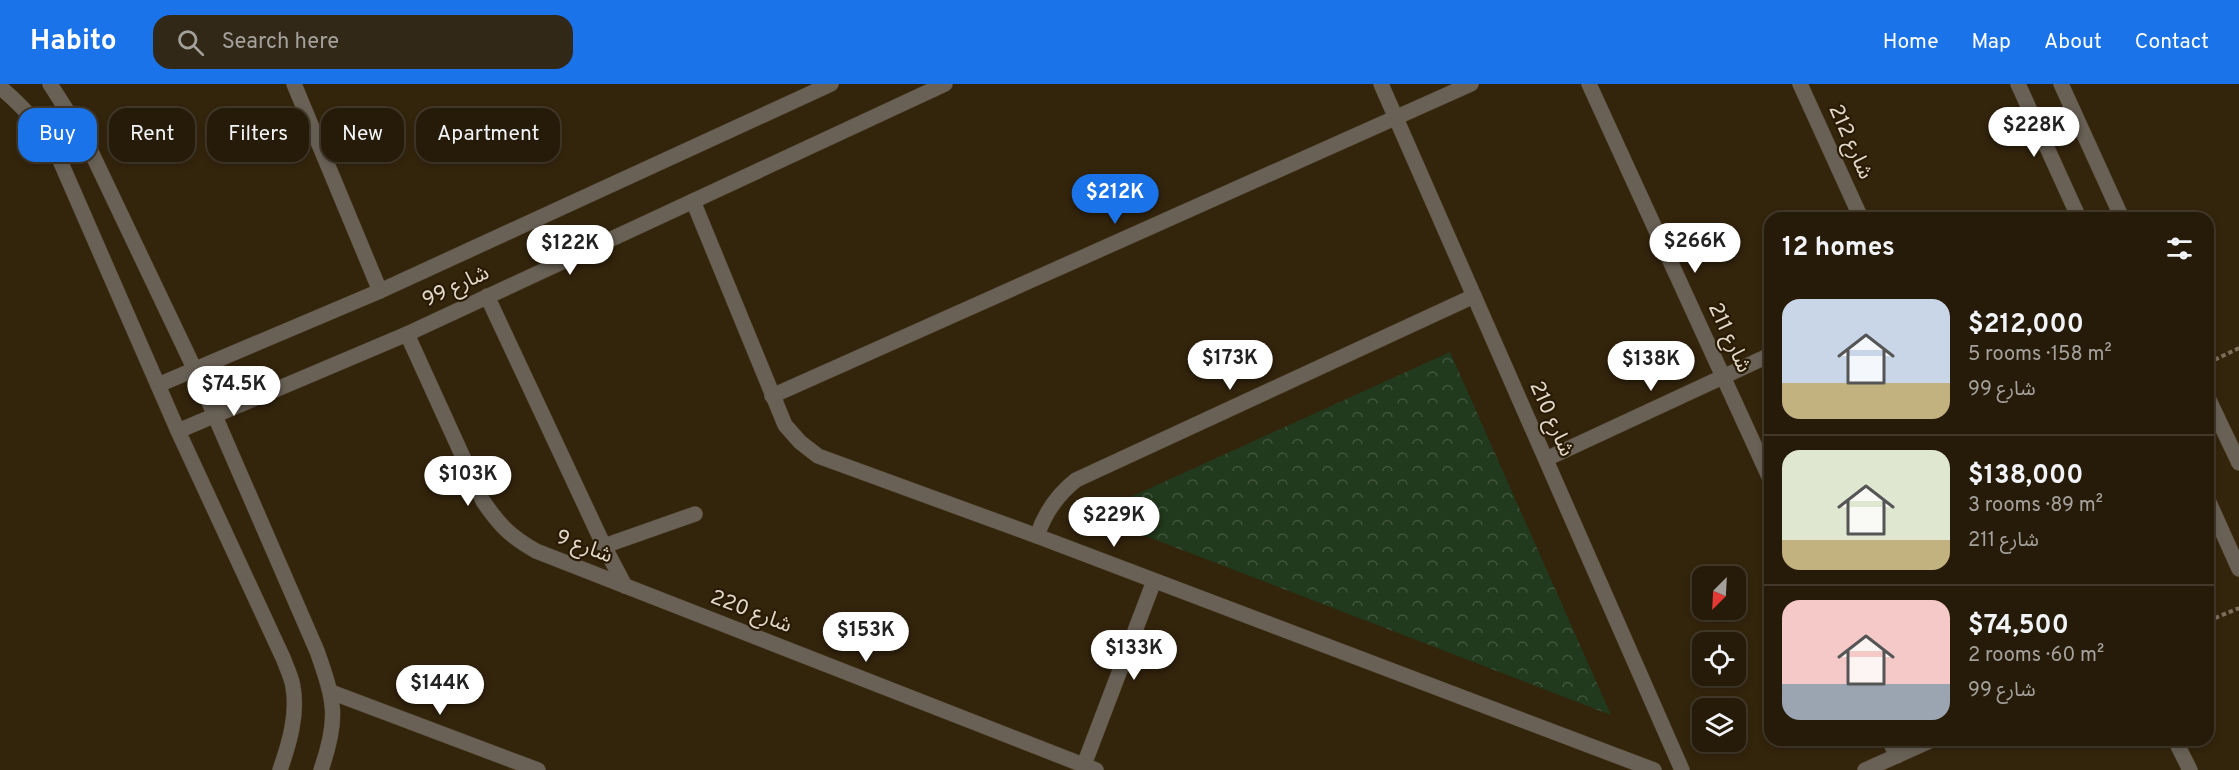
<!DOCTYPE html>
<html lang="en">
<head>
<meta charset="utf-8">
<style>
  :root { --surface:#261b09; --page:#322817; --text:#f1f3f6; --muted:#a4a19c; --line:#42392a; --accent:#1a73e8 }
  body { margin:0; font-family:Overpass,"Noto Sans Arabic",sans-serif; background:var(--page); color:var(--text); height:100vh; display:flex; flex-direction:column; font-size:22px; white-space:nowrap }
  * { box-sizing:border-box; margin:0 }
  p { font-size:20px; color:var(--muted) }
  .icon { flex:none; width:33px; height:33px; fill:none; stroke:currentColor; stroke-width:2; stroke-linecap:round; stroke-linejoin:round }
  .map { position:relative; flex:1; overflow:hidden }
  .sheet { position:absolute; left:1764px; top:128px; width:450px; height:534px; display:flex; flex-direction:column; background:var(--surface); border-radius:18px; box-shadow:0 3px 9px #0003,0 0 0 2px var(--line) }
  .sheet>* { flex:none }
  .hud { position:absolute; left:18px; top:24px; width:570px; height:54px; display:flex; gap:12px }
  .needle { width:39px; rotate:204deg }
  .tools { position:absolute; left:1692px; top:482px; display:grid; gap:12px }
  .tools a { display:grid; place-items:center; width:54px; height:54px; border-radius:12px; background:var(--surface); box-shadow:0 3px 9px #0003,0 0 0 2px var(--line); font-size:30px }
  .price { position:absolute; translate:-50% -51px; padding:0 14px; border-radius:21px; background:#fff; color:#222; font-size:20px; line-height:39px; filter:drop-shadow(0 2px 3px #0008) }
  .price::after { content:''; position:absolute; left:50%; top:36px; width:18px; height:14px; margin-left:-9px; background:inherit; clip-path:polygon(0 0,100% 0,50% 100%) }
  .price.on { background:var(--accent); color:#fff }
  ul { padding:0; list-style:none }
  li { display:flex; align-items:center; gap:18px; height:150px; padding:0 18px }
  li+li { border-top:2px solid var(--line) }
  li span { display:grid; place-items:center; flex:none; width:168px; height:120px; border-radius:18px; color:#555 }
  li>.icon { margin-inline-start:auto }
  span .icon { width:72px; height:72px; fill:#fffc; stroke-width:1 }
  li b { font-size:26px }
  h2 { display:flex; justify-content:space-between; align-items:center; height:72px; padding:0 18px; font-size:26px }
  .tag { padding:0 21px; border-radius:18px; background:var(--surface); box-shadow:0 3px 9px #0003,0 0 0 2px var(--line); font-size:21px; line-height:54px }
  .tag.on { background:var(--accent); color:#fff }
  header { display:flex; align-items:center; gap:36px; box-sizing:border-box; height:84px; padding:0 30px; background:var(--accent); color:#fff }
  header strong { font-size:28px }
  nav { display:flex; gap:33px; margin-inline-start:auto; font-size:21px }
  .search { width:420px; height:54px; background:var(--page); display:flex; align-items:center; gap:15px; box-sizing:border-box; padding:0 21px; border-radius:18px; color:var(--muted); font-size:22px }
  .map>svg:first-child { display:block }
</style>
</head>
<body>
<header>
<strong>Habito</strong>
<div class="search"><svg class="icon" aria-label="search" viewBox="0 0 24 24"><circle cx="10" cy="10" r="6"/><path d="M15 15l6 6"/></svg>Search here</div>
<nav><a>Home</a><a>Map</a><a>About</a><a>Contact</a></nav>
</header>
<div class="map">
<svg width="2239" height="686" viewBox="0 0 2239 686">
  <defs>
    <pattern id="park-crowns" width="20" height="18" patternUnits="userSpaceOnUse" patternTransform="scale(1.5)"><rect width="20" height="18" fill="#21391c"/><path d="M2 6a3 3 0 1 1 6 0M12 15a3 3 0 1 1 6 0" fill="none" stroke="#41553c"/></pattern>
  </defs>
  <rect width="100%" height="100%" fill="#33240c"/>
  <path fill="url(#park-crowns)" d="M1450,268L1611,631L1091,431Z"/>
  <g fill="none" stroke-linecap="round" stroke-linejoin="round">
    <g stroke="#4f412a" stroke-width="16">
      <g id="minor">
        <path d="M50,0L85,55L195,286L317,567C335,618 339,634 321,686"/>
        <path d="M294,0L380,207"/>
        <path d="M1381,0L1682,686"/>
        <path d="M1589,0L1770,395"/>
        <path d="M1800,0L1861,134"/>
        <path d="M2018,0L2079,134"/>
        <path d="M2061,0L2122,134"/>
        <path d="M0,3C26,25 41,43 58,72L178,347L284,576C287,585 292,594 293,603C298,631 289,660 280,686"/>
        <path d="M693,117L785,341L800,358L818,372L1037,452L1654,686"/>
        <path d="M487,212L604,462L625,502"/>
        <path d="M407,250L483,417C499,441 511,453 536,467L1096,686"/>
        <path d="M158,301L380,207L831,0"/>
        <path d="M772,312L1471,0"/>
        <path d="M2208,314L2239,379"/>
        <path d="M178,347L407,250L945,0"/>
        <path d="M1546,375L1770,271"/>
        <path d="M2208,416L2239,485"/>
        <path d="M1037,452C1045,428 1057,411 1076,396L1474,212"/>
        <path d="M604,462L695,430"/>
        <path d="M331,608L538,686"/>
        <path d="M1889,656L1897,672"/>
        <path d="M2175,656L2190,686"/>
        <path d="M1082,686L1154,497"/>
        <path d="M1865,686L1932,656"/>
      </g>
    </g>
    <g stroke="#7b6e5a" stroke-width="4" stroke-dasharray="4.5 3" stroke-linecap="butt">
      <path d="M2208,279L2239,264"/>
      <path d="M2208,537L2239,524"/>
    </g>
    <use href="#minor" stroke="#696156" stroke-width="15"/>
  </g>
  <g text-anchor="middle" dominant-baseline="central" stroke-width="4.5" stroke-linejoin="round" paint-order="stroke">
    <g font-size="21" fill="#e2d8ca" stroke="#291b03">
      <text transform="translate(1850 58) rotate(66)">شارع 212</text>
      <text transform="translate(456 203) rotate(-25)">شارع 99</text>
      <text transform="translate(1729 254) rotate(65)">شارع 211</text>
      <text transform="translate(1551 335) rotate(66)">شارع 210</text>
      <text transform="translate(584 463) rotate(21)">شارع 9</text>
      <text transform="translate(751 528) rotate(21)">شارع 220</text>
    </g>
  </g>
</svg>
<div class="tools">
<a><svg class="needle" viewBox="-14 -14 28 28"><path d="M0-13l5 13h-10z" fill="#e53935"/><path d="M0 13l5-13h-10z" fill="#a4a19c"/></svg></a>
<a><svg class="icon" aria-label="locate" viewBox="0 0 24 24"><circle cx="12" cy="12" r="6"/><path d="M12 2v4M12 18v4M2 12h4M18 12h4"/></svg></a>
<a><svg class="icon" aria-label="layers" viewBox="0 0 24 24"><path d="M12 4l9 5-9 5-9-5zM3 14l9 5 9-5"/></svg></a>
</div>
<b class="price" style="left:2034px;top:74px">$228K</b>
<b class="price on" style="left:1115px;top:141px">$212K</b>
<b class="price" style="left:1695px;top:190px">$266K</b>
<b class="price" style="left:570px;top:192px">$122K</b>
<b class="price" style="left:1230px;top:307px">$173K</b>
<b class="price" style="left:1651px;top:308px">$138K</b>
<b class="price" style="left:234px;top:333px">$74.5K</b>
<b class="price" style="left:468px;top:423px">$103K</b>
<b class="price" style="left:1114px;top:464px">$229K</b>
<b class="price" style="left:866px;top:579px">$153K</b>
<b class="price" style="left:1134px;top:597px">$133K</b>
<b class="price" style="left:440px;top:632px">$144K</b>
<div class="hud">
<a class="tag on">Buy</a>
<a class="tag">Rent</a>
<a class="tag">Filters</a>
<a class="tag">New</a>
<a class="tag">Apartment</a>
</div>
<section class="sheet">
<h2>12 homes<svg class="icon" aria-label="filters" viewBox="0 0 24 24"><path d="M4 7h16M4 17h16"/><circle cx="9" cy="7" r="2"/><circle cx="15" cy="17" r="2"/></svg></h2>
<ul>
<li><span style="background:linear-gradient(#c9d6e8 70%,#c2b280 0)"><svg class="icon" aria-label="home" viewBox="0 0 24 24"><path d="M3 11l9-7 9 7M6 9v11h12V9"/></svg></span><div><b>$212,000</b><p>5 rooms · 158 m²</p><p>شارع 99</p></div></li>
<li><span style="background:linear-gradient(#dfe7d0 75%,#c2b280 0)"><svg class="icon" aria-label="home" viewBox="0 0 24 24"><path d="M3 11l9-7 9 7M6 9v11h12V9"/></svg></span><div><b>$138,000</b><p>3 rooms · 89 m²</p><p>شارع 211</p></div></li>
<li><span style="background:linear-gradient(#f6c9c9 70%,#9aa5b1 0)"><svg class="icon" aria-label="home" viewBox="0 0 24 24"><path d="M3 11l9-7 9 7M6 9v11h12V9"/></svg></span><div><b>$74,500</b><p>2 rooms · 60 m²</p><p>شارع 99</p></div></li>
</ul>
</section>
</div>
</body>
</html>
